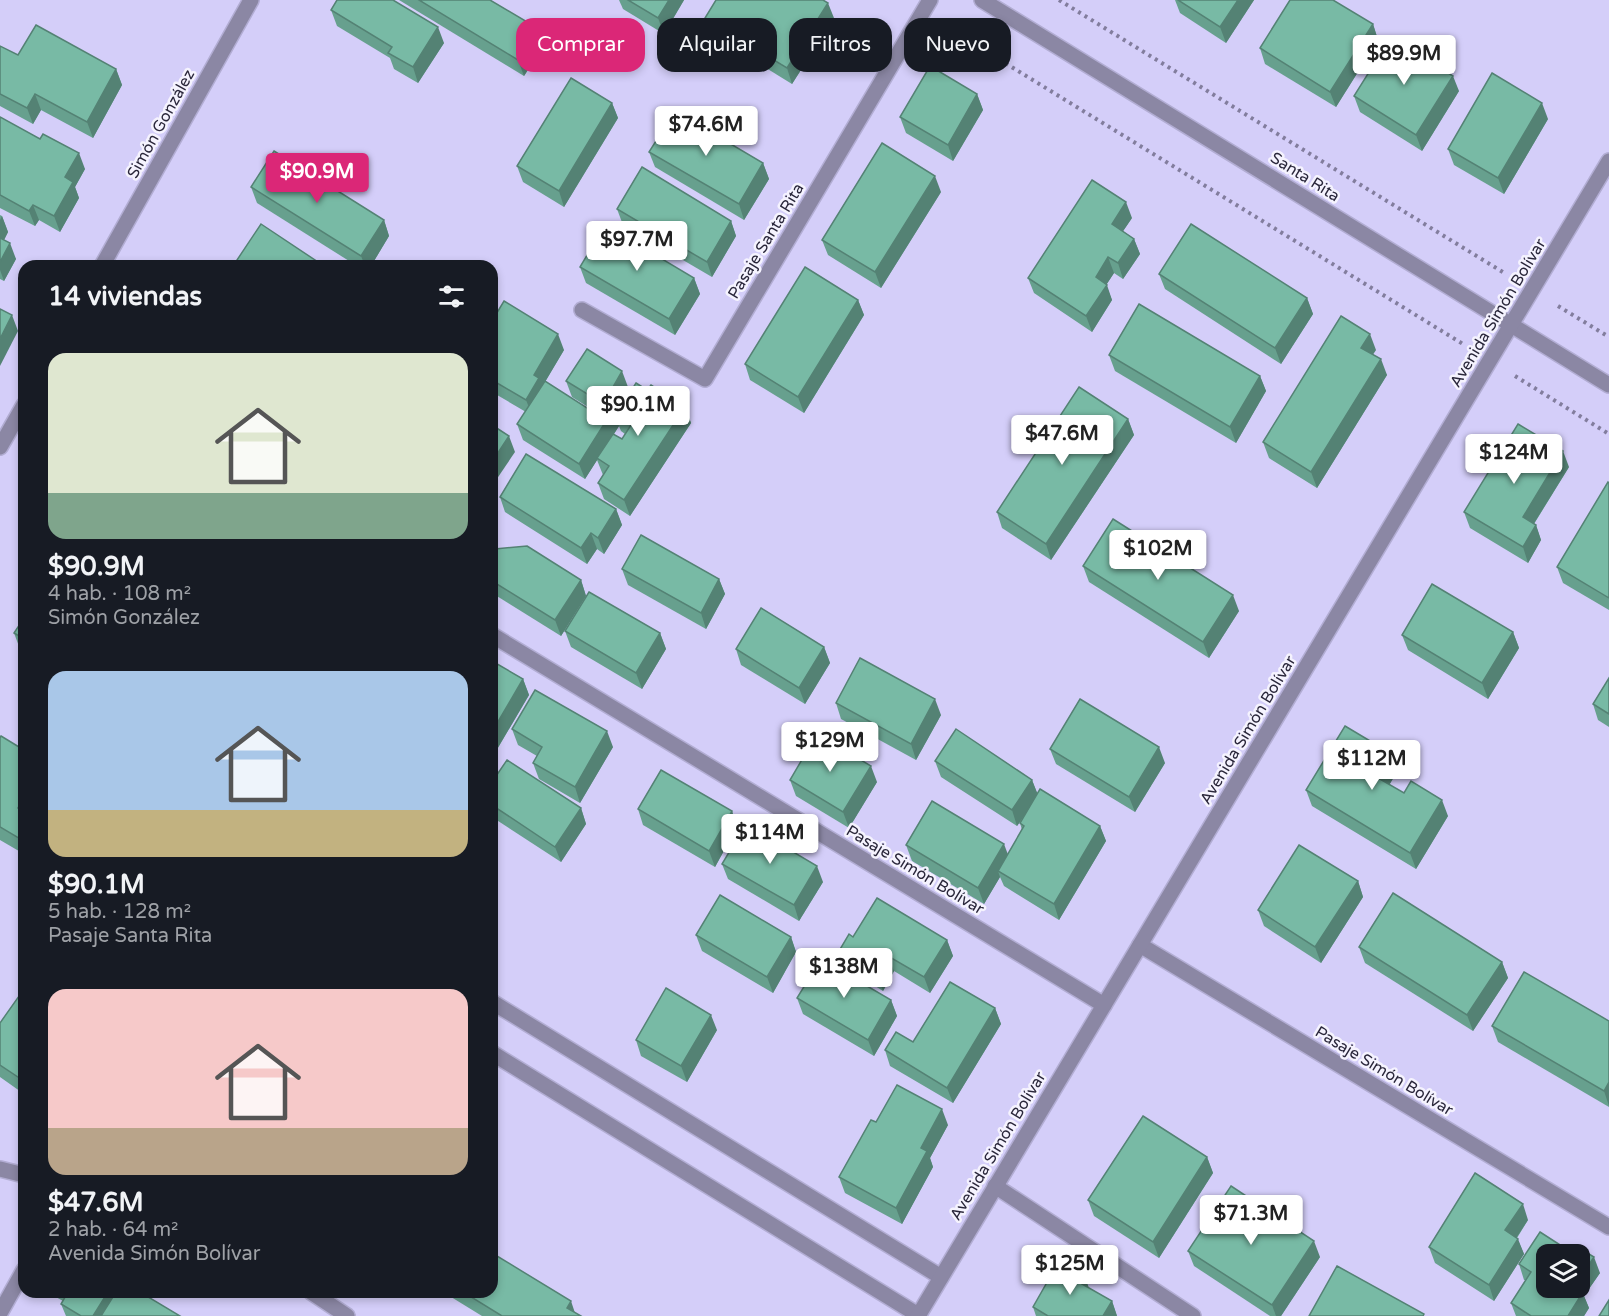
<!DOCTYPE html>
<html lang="es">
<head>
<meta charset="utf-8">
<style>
  :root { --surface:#171b24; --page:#242831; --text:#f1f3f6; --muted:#9ea1a6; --accent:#db2777 }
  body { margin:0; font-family:"Varela Round",sans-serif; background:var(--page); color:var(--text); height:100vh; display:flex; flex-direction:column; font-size:22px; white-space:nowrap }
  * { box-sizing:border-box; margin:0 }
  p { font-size:20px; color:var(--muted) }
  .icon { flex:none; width:33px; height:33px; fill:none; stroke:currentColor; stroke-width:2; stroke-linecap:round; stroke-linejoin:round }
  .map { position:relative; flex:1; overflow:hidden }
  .side { position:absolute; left:18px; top:260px; width:480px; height:1038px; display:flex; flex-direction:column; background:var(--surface); border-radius:18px; box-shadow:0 3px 9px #0003 }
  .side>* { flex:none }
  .guide { position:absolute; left:516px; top:18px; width:570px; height:54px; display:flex; gap:12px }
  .controls { position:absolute; left:1536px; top:1244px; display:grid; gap:12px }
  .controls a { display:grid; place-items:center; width:54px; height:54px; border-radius:12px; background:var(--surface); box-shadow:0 3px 9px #0003; font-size:30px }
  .price { position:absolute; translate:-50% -51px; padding:0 14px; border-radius:6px; background:#fff; color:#222; font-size:20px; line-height:39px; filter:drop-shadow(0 2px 3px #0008) }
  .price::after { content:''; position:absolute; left:50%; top:36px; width:18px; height:14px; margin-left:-9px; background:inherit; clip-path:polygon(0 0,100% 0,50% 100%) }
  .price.active { background:var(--accent); color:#fff }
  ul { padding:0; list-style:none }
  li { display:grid; align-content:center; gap:12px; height:318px; padding:0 30px }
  li span { display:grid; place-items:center; height:186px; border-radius:18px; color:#555 }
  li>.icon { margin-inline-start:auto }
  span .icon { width:108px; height:108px; fill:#fffc; stroke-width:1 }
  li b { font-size:26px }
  h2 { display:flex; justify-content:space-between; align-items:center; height:72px; padding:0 30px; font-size:26px }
  .pill { padding:0 21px; border-radius:18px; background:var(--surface); box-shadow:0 3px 9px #0003; font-size:21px; line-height:54px }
  .pill.active { background:var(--accent); color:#fff }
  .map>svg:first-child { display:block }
</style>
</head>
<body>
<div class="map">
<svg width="1609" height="1316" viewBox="0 0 1609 1316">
  <rect width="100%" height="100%" fill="#d4cef9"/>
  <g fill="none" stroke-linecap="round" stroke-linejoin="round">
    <g stroke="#b2add3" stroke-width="18">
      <g id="minor">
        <path d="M982,0L1609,385"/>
        <path d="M102,266L251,0"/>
        <path d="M582,310L705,379L930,0"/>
        <path d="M0,447L24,405"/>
        <path d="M492,635L1104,1005"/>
        <path d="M1140,945L1609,1227"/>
        <path d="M492,1002L941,1277"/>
        <path d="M492,1053L918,1315"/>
        <path d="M0,1169L24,1175"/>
        <path d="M995,1186L1193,1316"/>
        <path d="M311,1292L347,1316"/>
        <path d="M0,1313L24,1270"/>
        <path d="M918,1316L1609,161"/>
      </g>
    </g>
    <g stroke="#827d9d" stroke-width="4" stroke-dasharray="3 4.5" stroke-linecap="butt">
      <path d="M1059,0L1506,274"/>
      <path d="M948,28L1463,344"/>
      <path d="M1558,306L1609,337"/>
      <path d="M1515,376L1609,434"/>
    </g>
    <use href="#minor" stroke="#8b87a4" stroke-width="15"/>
  </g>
  <g fill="#67a08e" fill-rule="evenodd">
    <path d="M399,0H490L544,45L524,76Z"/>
    <path d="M619,0H684L664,34L623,9Z"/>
    <path d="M1175,0H1254L1226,43L1180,13Z"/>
    <path d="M331,10L444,43L418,83L394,69L390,58L337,26Z"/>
    <path d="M705,18H834L792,84L711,34Z"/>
    <path d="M1373,24L1378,40L1336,107L1265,64L1260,48Z"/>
    <path d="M0,46L18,55L116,69L122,85L93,138L41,110L33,124L0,106Z"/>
    <path d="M1459,91L1422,151L1360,112L1354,96Z"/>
    <path d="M977,94L983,110L953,161L906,133L900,117Z"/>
    <path d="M612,103L618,118L564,207L523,182L517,166Z"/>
    <path d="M0,117L85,169L75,187L79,198L60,232L39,220L35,226L0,208Z"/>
    <path d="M1548,119L1504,194L1454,165L1448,149Z"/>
    <path d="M649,152L763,163L769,179L744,220L655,167Z"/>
    <path d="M251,187L384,220L389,236L371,266H357L257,203Z"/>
    <path d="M941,192L881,288L828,255L822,240Z"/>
    <path d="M617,209L731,221L736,236L712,277L623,225Z"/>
    <path d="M0,215L2,216L8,232L4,240L16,259L4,281L0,279Z"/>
    <path d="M1132,218L1123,231L1134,239L1140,254L1123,279L1114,273L1106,285L1112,300L1092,332L1034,293L1028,278Z"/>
    <path d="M580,267L694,278L700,294L675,335L586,283Z"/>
    <path d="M1159,274L1307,298L1313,314L1281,364L1165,289Z"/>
    <path d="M858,300L864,315L804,413L750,380L745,364Z"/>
    <path d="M492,321L564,350L545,382L587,408L588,407L572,397L566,381L628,387L624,395L626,400L647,390L685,407L691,423L630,516L604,499L598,483L603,475L597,460L585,479L523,440L517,424L526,412L492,392ZM619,426L621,431L625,434L622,439L614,434Z"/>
    <path d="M1376,350L1373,354L1387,375L1317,488L1269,458L1263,442Z"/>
    <path d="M1109,355L1260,376L1266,391L1236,443L1115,371Z"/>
    <path d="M1128,419L1134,435L1051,560L1002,528L997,512Z"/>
    <path d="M1569,467L1534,524L1536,525L1541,540L1528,563L1470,528L1464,512Z"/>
    <path d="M1609,483V610L1563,583L1557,567Z"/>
    <path d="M500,497L616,509L622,525L604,554L597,549L587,564L505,512Z"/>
    <path d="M492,554L581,580L586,596L561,636L492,593Z"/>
    <path d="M1083,566L1239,611L1209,658L1089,582Z"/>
    <path d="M622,569L719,579L725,594L706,629L628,585Z"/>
    <path d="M24,618V651L20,649L14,633Z"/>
    <path d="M565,631L660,633L666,649L642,689L571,647Z"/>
    <path d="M1513,632L1519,648L1488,699L1408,650L1402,635Z"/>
    <path d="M824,647L830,663L805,704L741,665L736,649Z"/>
    <path d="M492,661L523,679L529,695L496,751L492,749Z"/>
    <path d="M1609,678V727L1598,720L1593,704Z"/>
    <path d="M836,703L941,715L916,760L841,719Z"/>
    <path d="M512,729L613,747L580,803L539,779L533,763L537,756L518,745Z"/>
    <path d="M0,738L24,750V854L0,840Z"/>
    <path d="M1050,749L1165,763L1135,812L1056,764Z"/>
    <path d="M935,761L1032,780L1037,793L1100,826L1106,841L1059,920L1004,886L1000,877L984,904L912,861L906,845L1008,854L1022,830L1020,823L1023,818L1017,826L941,777Z"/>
    <path d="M1398,770L1389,785L1448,816L1416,869L1312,806L1306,790Z"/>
    <path d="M790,780L877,782L849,828L796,796Z"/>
    <path d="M492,782L581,808L586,824L561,862L492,817Z"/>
    <path d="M638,809L732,811L737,827L715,867L643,825Z"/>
    <path d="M722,864L823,882L799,921L728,879Z"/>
    <path d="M1358,881L1363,897L1321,963L1264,926L1258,910Z"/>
    <path d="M696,935L791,937L796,952L773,993L702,951Z"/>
    <path d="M853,937L947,940L953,956L930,993L894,971L883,991L845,967L839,951Z"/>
    <path d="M1359,947L1502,962L1508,978L1473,1031L1365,963Z"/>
    <path d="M24,989V1094L0,1077V1023Z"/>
    <path d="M797,998L891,1000L897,1016L874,1056L803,1014Z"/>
    <path d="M995,1008L1001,1024L953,1103L890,1066L885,1050L913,1042Z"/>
    <path d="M1609,1021V1107L1498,1042L1492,1026Z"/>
    <path d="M717,1030L687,1082L641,1056L636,1040Z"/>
    <path d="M876,1122L948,1125L930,1158L933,1167L902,1224L845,1193L839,1177Z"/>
    <path d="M1207,1157L1213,1173L1159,1258L1094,1216L1088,1200Z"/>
    <path d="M1528,1220L1517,1238L1524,1254L1494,1301L1435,1263L1429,1247Z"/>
    <path d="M1188,1251L1320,1257L1281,1316H1270L1194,1266Z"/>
    <path d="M1519,1264L1600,1273L1584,1296L1589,1308L1584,1316H1516L1511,1303L1526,1280H1524Z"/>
    <path d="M1089,1288L1112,1301L1117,1316H1036L1033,1307Z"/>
    <path d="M47,1292H140L180,1316H66L61,1304L63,1301Z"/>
    <path d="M443,1292H492L575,1313L581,1316H482Z"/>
  </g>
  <g fill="#548274">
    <path d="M669,0H684L664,34L658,18Z"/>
    <path d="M1238,0H1254L1226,43L1220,27Z"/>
    <path d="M828,3L834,18L792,84L787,68Z"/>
    <path d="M1373,24L1378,40L1336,107L1330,92Z"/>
    <path d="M438,27L444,43L418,83L413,67Z"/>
    <path d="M539,29L544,45L524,76L518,60Z"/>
    <path d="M116,69L122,85L93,138L87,122Z"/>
    <path d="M1453,76L1459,91L1422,151L1416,135Z"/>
    <path d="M35,94L41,110L33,124L27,108Z"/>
    <path d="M977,94L983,110L953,161L948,145Z"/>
    <path d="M612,103L618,118L564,207L559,191Z"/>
    <path d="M1542,103L1548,119L1504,194L1498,178Z"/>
    <path d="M79,153L85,169L75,187L79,198L60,232L54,216L65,177Z"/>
    <path d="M763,163L769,179L744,220L739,204Z"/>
    <path d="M935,176L941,192L881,288L875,272Z"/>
    <path d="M1126,202L1132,218L1117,240L1112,224Z"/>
    <path d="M33,205L39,220L35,226L29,211Z"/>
    <path d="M2,216L8,232L0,248V220Z"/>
    <path d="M384,220L389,236L371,266H365L361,256Z"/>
    <path d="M731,221L736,236L712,277L707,262Z"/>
    <path d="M1134,239L1140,254L1123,279L1118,263Z"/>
    <path d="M10,243L16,259L4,281L0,270V262Z"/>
    <path d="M1108,257L1114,273L1101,293L1096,277Z"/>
    <path d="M694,278L700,294L675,335L669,319Z"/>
    <path d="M1107,285L1112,300L1092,332L1086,316Z"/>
    <path d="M1307,298L1313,314L1281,364L1275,348Z"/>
    <path d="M858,300L864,315L804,413L798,397Z"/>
    <path d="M12,315L18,331L0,366V339Z"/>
    <path d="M558,334L564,350L542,387L532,415L526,400L534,375Z"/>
    <path d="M1370,334L1376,350L1367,363L1361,348Z"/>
    <path d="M1381,359L1387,375L1317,488L1311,472Z"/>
    <path d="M622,371L628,387L624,395L629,410L615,416L619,426L585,479L579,464L613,387Z"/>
    <path d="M1260,376L1266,391L1236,443L1230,427Z"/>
    <path d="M685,407L691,423L630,516L624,500Z"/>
    <path d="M1128,419L1134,435L1051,560L1046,544Z"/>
    <path d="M509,436L515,452L492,486V462Z"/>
    <path d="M1563,451L1569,467L1528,533L1523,517Z"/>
    <path d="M616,509L622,525L604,554L598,538Z"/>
    <path d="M1536,525L1541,540L1528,563L1523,547Z"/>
    <path d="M591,533L597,549L587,564L581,548Z"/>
    <path d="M719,579L725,594L706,629L701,613Z"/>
    <path d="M581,580L586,596L561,636L555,620Z"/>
    <path d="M1233,595L1239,611L1209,658L1203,642Z"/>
    <path d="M1513,632L1519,648L1488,699L1482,683Z"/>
    <path d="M660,633L666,649L642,689L636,673Z"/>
    <path d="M824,647L830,663L805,704L799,688Z"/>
    <path d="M523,679L529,695L496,751L492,740V732Z"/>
    <path d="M935,699L941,715L916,760L911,744Z"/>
    <path d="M607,731L613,747L580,803L575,787Z"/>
    <path d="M1159,747L1165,763L1135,812L1129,797Z"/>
    <path d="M1392,754L1398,770L1384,794L1378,778Z"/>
    <path d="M871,766L877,782L849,828L843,812Z"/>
    <path d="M1032,780L1038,795L1017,826L1012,810Z"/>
    <path d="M24,798V823L18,808Z"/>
    <path d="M1442,800L1448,816L1416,869L1410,853Z"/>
    <path d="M581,808L586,824L561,862L555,847Z"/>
    <path d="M732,811L737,827L715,867L709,851Z"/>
    <path d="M1100,826L1106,841L1059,920L1054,904Z"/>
    <path d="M1004,844L1010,860L998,871L1000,877L984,904L978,888Z"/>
    <path d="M817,866L823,882L799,921L794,905Z"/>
    <path d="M1358,881L1363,897L1321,963L1315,947Z"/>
    <path d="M791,937L796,952L773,993L767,977Z"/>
    <path d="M947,940L953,956L930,993L924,977Z"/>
    <path d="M888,956L894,971L883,991L877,975Z"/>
    <path d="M1502,962L1508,978L1473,1031L1467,1015Z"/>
    <path d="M891,1000L897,1016L874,1056L868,1040Z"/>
    <path d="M995,1008L1001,1024L953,1103L947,1088Z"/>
    <path d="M711,1015L717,1030L687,1082L681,1066Z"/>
    <path d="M24,1075V1089L21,1079Z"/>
    <path d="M1609,1082V1106L1604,1091Z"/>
    <path d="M942,1109L948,1125L930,1158L933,1167L902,1224L896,1208L921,1148Z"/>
    <path d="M1207,1157L1213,1173L1159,1258L1153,1242Z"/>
    <path d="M1523,1204L1528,1220L1511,1246L1505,1230Z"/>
    <path d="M1518,1239L1524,1254L1494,1301L1489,1285Z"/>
    <path d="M1314,1241L1320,1257L1281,1316H1276L1272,1305Z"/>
    <path d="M1594,1257L1600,1273L1584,1296L1589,1308L1584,1316H1568L1574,1287H1580V1278Z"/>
    <path d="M1086,1279L1091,1295L1082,1284Z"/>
    <path d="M108,1292H124L109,1316H93Z"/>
    <path d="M571,1301L576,1316L567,1308Z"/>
    <path d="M1112,1301L1117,1316H1103Z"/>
  </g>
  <g fill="#78baa5" stroke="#548274" stroke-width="1.5">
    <path d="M337,0H393L438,27L413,67L388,53L392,47L331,10Z"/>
    <path d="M419,0H490L539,29L518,60Z"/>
    <path d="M628,0H669L658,18Z"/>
    <path d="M716,0H823L828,3L787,68L705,18Z"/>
    <path d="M1178,0H1238L1220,27Z"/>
    <path d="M1290,0H1333L1373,24L1330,92L1260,48Z"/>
    <path d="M36,25L116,69L87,122L35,94L27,108L0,94V46L18,55Z"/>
    <path d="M1391,37L1453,76L1416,135L1354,96Z"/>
    <path d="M930,66L977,94L948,145L900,117Z"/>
    <path d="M1492,73L1542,103L1498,178L1448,149Z"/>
    <path d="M571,78L612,103L559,191L517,166Z"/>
    <path d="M675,111L763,163L739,204L649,152Z"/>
    <path d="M0,117L40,139L43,134L79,153L65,177L73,182L54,216L33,205L29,211L0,195Z"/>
    <path d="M882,143L935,176L875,272L822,240Z"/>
    <path d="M274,151L384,220L361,256L251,187Z"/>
    <path d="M642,167L731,221L707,262L617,209Z"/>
    <path d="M1092,180L1126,202L1112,224L1134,239L1118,263L1108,257L1096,277L1107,285L1086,316L1028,278Z"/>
    <path d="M261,224L324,266H233Z"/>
    <path d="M1191,224L1307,298L1275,348L1159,274Z"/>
    <path d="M605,225L694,278L669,319L580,267Z"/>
    <path d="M0,238L10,243L0,262Z"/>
    <path d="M805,267L858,300L798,397L745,364Z"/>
    <path d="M504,301L558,334L534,375L539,378L526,400L492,380V321Z"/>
    <path d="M1139,304L1260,376L1230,427L1109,355Z"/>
    <path d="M0,309L12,315L0,339Z"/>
    <path d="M1341,316L1370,334L1361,348L1381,359L1311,472L1263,442Z"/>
    <path d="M587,349L622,371L613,387L623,394L579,464L517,424L545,381L587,408L594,398L566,381Z"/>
    <path d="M636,383L647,390L651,385L685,407L624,500L598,483L609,466L597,458L613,434L622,439L631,425L615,416Z"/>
    <path d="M1079,387L1128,419L1046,544L997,512Z"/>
    <path d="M1518,424L1563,451L1523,517L1536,525L1523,547L1464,512Z"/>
    <path d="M492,425L509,436L492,462Z"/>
    <path d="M526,454L616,509L598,538L591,533L581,548L500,497Z"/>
    <path d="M1608,482L1609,483V598L1557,567Z"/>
    <path d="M1113,519L1233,595L1203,642L1083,566Z"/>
    <path d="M641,535L719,579L701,613L622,569Z"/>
    <path d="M527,546L581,580L555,620L492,581V554L495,549Z"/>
    <path d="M1432,584L1513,632L1482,683L1402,635Z"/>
    <path d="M589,592L660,633L636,673L565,631Z"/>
    <path d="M761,608L824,647L799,688L736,649Z"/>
    <path d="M24,618V639L14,633Z"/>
    <path d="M860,658L935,699L911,744L836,703Z"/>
    <path d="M492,661L523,679L492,732Z"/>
    <path d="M1609,678V714L1593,704Z"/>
    <path d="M535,690L607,731L575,787L533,763L542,747L512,729Z"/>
    <path d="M1080,699L1159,747L1129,797L1050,749Z"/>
    <path d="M1345,726L1392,754L1378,778L1404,793L1411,781L1442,800L1410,853L1306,790Z"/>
    <path d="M956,729L1032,780L1012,810L935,761Z"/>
    <path d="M817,734L871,766L843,812L790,780Z"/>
    <path d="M1,736L24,750V798L18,808L24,811V836L22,840L0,827V738Z"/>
    <path d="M507,760L581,808L555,847L492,805V782Z"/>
    <path d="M661,770L732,811L709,851L638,809Z"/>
    <path d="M1040,789L1100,826L1054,904L998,871L1024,826L1020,823Z"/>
    <path d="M932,801L1004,844L978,888L906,845Z"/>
    <path d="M746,824L817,866L794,905L722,864Z"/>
    <path d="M1299,845L1358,881L1315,947L1258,910Z"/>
    <path d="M1393,893L1502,962L1467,1015L1359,947Z"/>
    <path d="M720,895L791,937L767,977L696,935Z"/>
    <path d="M877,898L947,940L924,977L888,956L877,975L839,951L849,934L853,937Z"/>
    <path d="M821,959L891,1000L868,1040L797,998Z"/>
    <path d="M1524,972L1609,1021V1082L1604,1091L1492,1026Z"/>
    <path d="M950,982L995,1008L947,1088L885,1050L896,1032L913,1042Z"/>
    <path d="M666,988L711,1015L681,1066L636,1040Z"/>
    <path d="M24,989V1075L21,1079L0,1065V1023Z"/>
    <path d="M897,1085L942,1109L921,1148L927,1151L896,1208L839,1177L871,1120L876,1122Z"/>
    <path d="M1143,1116L1207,1157L1153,1242L1088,1200Z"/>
    <path d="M1475,1173L1523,1204L1505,1230L1518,1239L1489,1285L1429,1247Z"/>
    <path d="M1231,1186L1314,1241L1272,1305L1188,1251Z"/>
    <path d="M1540,1232L1574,1254L1579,1248L1594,1257L1580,1278V1254H1546V1287H1575L1583,1292L1568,1316H1531L1511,1303L1531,1272L1519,1264Z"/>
    <path d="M492,1253L571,1301L567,1308L581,1316H502L463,1292H492Z"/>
    <path d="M1058,1263L1086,1279L1082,1284L1112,1301L1103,1316H1048L1033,1307Z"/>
    <path d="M1337,1266L1424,1314L1423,1316H1309Z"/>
    <path d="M68,1292H108L93,1316H81L61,1304Z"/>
    <path d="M116,1292H140L180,1316H101Z"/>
    <path d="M1609,1300V1316H1599Z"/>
  </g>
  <g text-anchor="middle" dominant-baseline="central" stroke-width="5" stroke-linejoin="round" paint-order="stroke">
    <g font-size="16" fill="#2a273b" stroke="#f5f3fe">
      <text transform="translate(161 124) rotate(-61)">Simón González</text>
      <text transform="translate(1305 177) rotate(32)">Santa Rita</text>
      <text transform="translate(766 241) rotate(-59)">Pasaje Santa Rita</text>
      <text transform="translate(1498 313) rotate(-59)">Avenida Simón Bolívar</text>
      <text transform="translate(1248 730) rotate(-59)">Avenida Simón Bolívar</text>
      <text transform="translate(915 870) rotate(31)">Pasaje Simón Bolívar</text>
      <text transform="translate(1384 1071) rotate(31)">Pasaje Simón Bolívar</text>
      <text transform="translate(998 1146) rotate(-59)">Avenida Simón Bolívar</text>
    </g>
  </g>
</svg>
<div class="controls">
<a><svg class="icon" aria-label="layers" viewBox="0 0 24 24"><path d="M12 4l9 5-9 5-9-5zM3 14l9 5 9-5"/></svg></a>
</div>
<b class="price" style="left:1404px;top:86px">$89.9M</b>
<b class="price" style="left:706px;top:157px">$74.6M</b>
<b class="price active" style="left:317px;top:204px">$90.9M</b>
<b class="price" style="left:637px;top:272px">$97.7M</b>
<b class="price" style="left:638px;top:437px">$90.1M</b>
<b class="price" style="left:1062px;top:466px">$47.6M</b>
<b class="price" style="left:1514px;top:485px">$124M</b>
<b class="price" style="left:1158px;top:581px">$102M</b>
<b class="price" style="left:830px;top:773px">$129M</b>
<b class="price" style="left:1372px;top:791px">$112M</b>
<b class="price" style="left:770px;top:865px">$114M</b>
<b class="price" style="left:844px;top:999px">$138M</b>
<b class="price" style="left:1251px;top:1246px">$71.3M</b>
<b class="price" style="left:1070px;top:1296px">$125M</b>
<div class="guide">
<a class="pill active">Comprar</a>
<a class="pill">Alquilar</a>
<a class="pill">Filtros</a>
<a class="pill">Nuevo</a>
</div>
<section class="side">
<h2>14 viviendas<svg class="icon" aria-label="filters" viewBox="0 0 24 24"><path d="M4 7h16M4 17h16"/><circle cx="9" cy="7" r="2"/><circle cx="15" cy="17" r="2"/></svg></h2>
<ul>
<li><span style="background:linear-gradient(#dfe7d0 75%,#7fa58c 0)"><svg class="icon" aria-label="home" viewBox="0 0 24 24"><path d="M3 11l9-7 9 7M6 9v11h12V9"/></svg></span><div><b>$90.9M</b><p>4 hab. · 108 m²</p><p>Simón González</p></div></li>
<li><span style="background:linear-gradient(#a9c7e8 75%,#c2b280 0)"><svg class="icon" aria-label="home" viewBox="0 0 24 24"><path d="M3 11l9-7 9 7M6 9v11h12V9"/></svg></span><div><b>$90.1M</b><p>5 hab. · 128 m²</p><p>Pasaje Santa Rita</p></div></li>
<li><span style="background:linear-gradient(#f6c9c9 75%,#b9a48a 0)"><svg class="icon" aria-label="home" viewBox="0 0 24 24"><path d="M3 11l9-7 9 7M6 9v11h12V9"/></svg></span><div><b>$47.6M</b><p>2 hab. · 64 m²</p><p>Avenida Simón Bolívar</p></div></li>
</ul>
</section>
</div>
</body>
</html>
